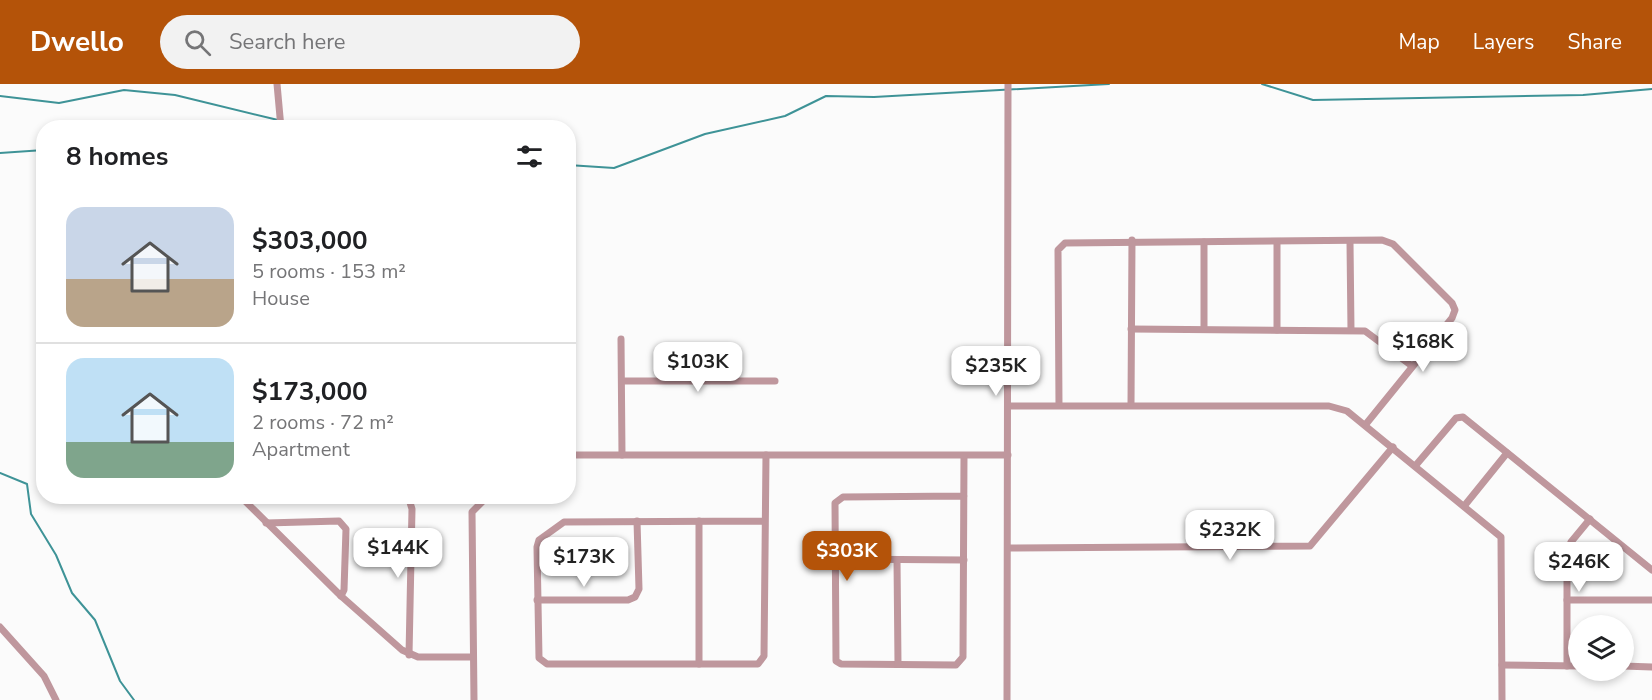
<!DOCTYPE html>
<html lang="en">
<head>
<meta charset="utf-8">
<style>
  :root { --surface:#fff; --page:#f2f2f2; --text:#202124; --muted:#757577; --line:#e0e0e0; --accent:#b45309 }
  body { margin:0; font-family:"Nunito Sans",sans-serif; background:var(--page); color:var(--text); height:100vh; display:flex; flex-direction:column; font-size:22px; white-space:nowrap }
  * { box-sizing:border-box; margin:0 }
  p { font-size:20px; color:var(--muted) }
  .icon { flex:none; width:33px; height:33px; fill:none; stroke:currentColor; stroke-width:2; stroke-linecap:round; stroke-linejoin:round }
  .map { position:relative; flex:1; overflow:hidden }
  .details { position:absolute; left:36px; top:36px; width:540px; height:384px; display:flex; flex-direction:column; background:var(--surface); border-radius:24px; box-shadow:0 3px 9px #0003 }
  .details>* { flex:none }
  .buttons { position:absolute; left:1568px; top:531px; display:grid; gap:12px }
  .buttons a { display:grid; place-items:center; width:66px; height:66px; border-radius:50%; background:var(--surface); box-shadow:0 3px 9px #0003; font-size:30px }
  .price { position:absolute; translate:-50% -51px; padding:0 14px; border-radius:12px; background:#fff; color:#222; font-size:20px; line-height:39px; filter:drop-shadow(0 2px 3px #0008) }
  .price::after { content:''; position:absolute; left:50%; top:36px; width:18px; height:14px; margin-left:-9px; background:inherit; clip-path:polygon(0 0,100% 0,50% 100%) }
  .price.selected { background:var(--accent); color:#fff }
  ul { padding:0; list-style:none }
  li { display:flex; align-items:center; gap:18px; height:150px; padding:0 30px }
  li+li { border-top:2px solid var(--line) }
  li span { display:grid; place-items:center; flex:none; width:168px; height:120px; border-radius:18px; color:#555 }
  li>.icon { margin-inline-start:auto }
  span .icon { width:72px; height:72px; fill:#fffc; stroke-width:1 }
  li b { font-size:26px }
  h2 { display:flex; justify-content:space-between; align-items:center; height:72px; padding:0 30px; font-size:26px }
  header { display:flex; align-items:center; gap:36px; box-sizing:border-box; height:84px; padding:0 30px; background:var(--accent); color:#fff }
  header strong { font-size:28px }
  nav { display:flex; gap:33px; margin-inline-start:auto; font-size:21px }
  .search { width:420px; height:54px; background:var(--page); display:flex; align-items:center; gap:15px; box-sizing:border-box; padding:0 21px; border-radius:33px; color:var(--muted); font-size:22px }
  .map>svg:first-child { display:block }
</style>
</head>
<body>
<header>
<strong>Dwello</strong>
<div class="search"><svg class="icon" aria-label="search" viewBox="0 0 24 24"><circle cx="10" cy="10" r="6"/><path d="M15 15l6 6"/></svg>Search here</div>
<nav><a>Map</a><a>Layers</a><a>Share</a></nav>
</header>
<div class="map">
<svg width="1652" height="616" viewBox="0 0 1652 616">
  <rect width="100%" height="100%" fill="#fbfbfb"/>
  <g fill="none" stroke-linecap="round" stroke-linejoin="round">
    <g stroke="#3e9397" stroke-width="2">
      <path d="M1262,0L1313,16L1583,11L1652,5"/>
      <path d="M0,12L59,19L124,6L175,11L278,36"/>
      <path d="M283,37L307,44"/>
      <path d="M0,69L44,66"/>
      <path d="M568,81L614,84L705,50L785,32L826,12L874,13L1109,0"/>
      <path d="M0,389L27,400L31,430L56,471L72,509L95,536L120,597L134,616"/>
    </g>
    <g stroke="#bf979d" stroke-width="7">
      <path d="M277,0L281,44"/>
      <path d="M1350,158L1351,246"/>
      <path d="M1131,245L1365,247L1412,282"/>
      <path d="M1204,245V158"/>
      <path d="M1277,246V158"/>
      <path d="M621,255L622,371"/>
      <path d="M622,297H775"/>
      <path d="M1059,321L1058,166L1065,159L1382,156L1393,160L1452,219L1455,226L1452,234L1366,340"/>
      <path d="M1131,321L1132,156"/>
      <path d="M1009,322H1329L1347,327L1501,453L1502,616"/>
      <path d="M568,371H1008"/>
      <path d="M1416,381L1456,334L1463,333L1652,486"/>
      <path d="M240,412L341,512L402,566L418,573H472"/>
      <path d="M408,412L412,425L409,571"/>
      <path d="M964,412L843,413L835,419L836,577L841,580L956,581L963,573L964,372"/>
      <path d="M1465,421L1507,369"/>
      <path d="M699,437V580"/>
      <path d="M765,437L564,438L539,456L537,463L539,574L547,580H758L764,572L766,371"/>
      <path d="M266,439L339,437L346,445L344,506L341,512"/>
      <path d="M1009,464L1310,462L1393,363"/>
      <path d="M835,475L964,476"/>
      <path d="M897,476L898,580"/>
      <path d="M537,516H628L635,513L639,505L637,437"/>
      <path d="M1567,516H1652"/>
      <path d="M0,543L44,592L56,616"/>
      <path d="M1502,581L1578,582"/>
      <path d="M1567,582V469L1571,458L1590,435"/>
      <path d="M1623,582L1652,583"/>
      <path d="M474,616L472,428L488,412"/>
      <path d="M1007,616L1008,0"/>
    </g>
  </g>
</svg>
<div class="buttons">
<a><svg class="icon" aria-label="layers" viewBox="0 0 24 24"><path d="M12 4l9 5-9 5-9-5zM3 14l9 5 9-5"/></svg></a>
</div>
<b class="price" style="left:1423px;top:289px">$168K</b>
<b class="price" style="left:698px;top:309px">$103K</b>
<b class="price" style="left:996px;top:313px">$235K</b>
<b class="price" style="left:1230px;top:477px">$232K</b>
<b class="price" style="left:398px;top:495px">$144K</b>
<b class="price selected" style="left:847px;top:498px">$303K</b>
<b class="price" style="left:584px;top:504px">$173K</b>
<b class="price" style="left:1579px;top:509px">$246K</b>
<section class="details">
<h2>8 homes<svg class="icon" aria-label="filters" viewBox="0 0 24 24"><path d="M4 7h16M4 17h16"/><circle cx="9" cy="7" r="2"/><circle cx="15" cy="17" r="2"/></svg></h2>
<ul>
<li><span style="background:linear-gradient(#c9d6e8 60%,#b9a48a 0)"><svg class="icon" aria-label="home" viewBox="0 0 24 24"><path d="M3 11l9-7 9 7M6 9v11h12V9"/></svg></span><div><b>$303,000</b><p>5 rooms · 153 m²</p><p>House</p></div></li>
<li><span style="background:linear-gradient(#bfe0f5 70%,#7fa58c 0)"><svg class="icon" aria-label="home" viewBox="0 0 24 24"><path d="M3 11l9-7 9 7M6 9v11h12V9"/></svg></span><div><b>$173,000</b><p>2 rooms · 72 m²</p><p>Apartment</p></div></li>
</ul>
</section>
</div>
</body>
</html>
